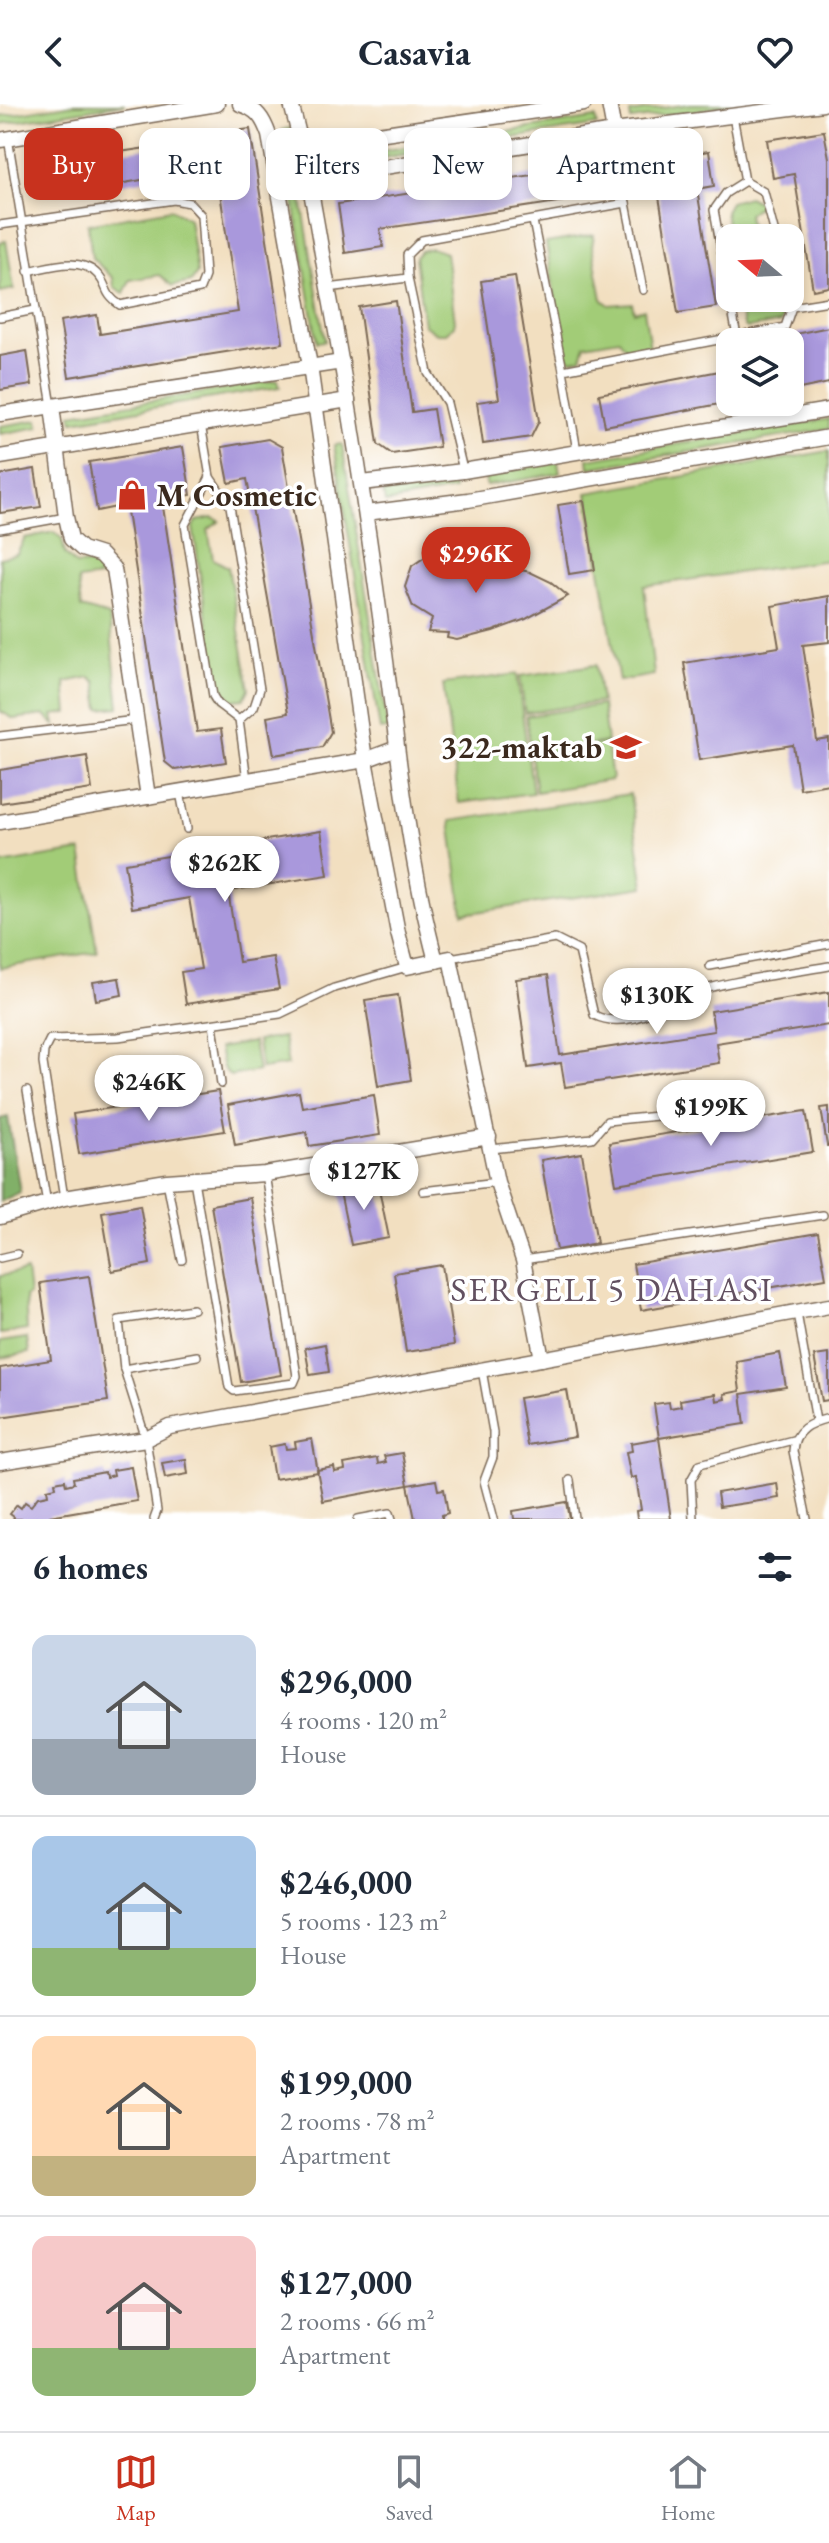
<!DOCTYPE html>
<html lang="en">
<head>
<meta charset="utf-8">
<style>
  :root { --surface:#fff; --page:#f2f2f3; --text:#1f2937; --muted:#747a83; --line:#e0e1e3; --accent:#c8321e }
  body { margin:0; font-family:"EB Garamond",serif; background:var(--page); color:var(--text); height:100vh; display:flex; flex-direction:column; font-size:30px; white-space:nowrap }
  * { box-sizing:border-box; margin:0 }
  p { font-size:26px; color:var(--muted) }
  .icon { flex:none; width:44px; height:44px; fill:none; stroke:currentColor; stroke-width:2; stroke-linecap:round; stroke-linejoin:round }
  .map { position:relative; height:1415px; overflow:hidden }
  .drawer { display:flex; flex-direction:column; background:var(--surface); flex:1 }
  .drawer>* { flex:none }
  .hud { position:absolute; left:24px; top:24px; width:782px; height:72px; display:flex; gap:16px }
  .needle { width:52px; rotate:289deg }
  .fabs { position:absolute; left:716px; top:120px; display:grid; gap:16px }
  .fabs a { display:grid; place-items:center; width:88px; height:88px; border-radius:16px; background:var(--surface); box-shadow:0 4px 12px #0003; font-size:40px }
  .price { position:absolute; translate:-50% -68px; padding:0 18px; border-radius:28px; background:#fff; color:#222; font-size:26px; line-height:52px; filter:drop-shadow(0 2px 4px #0008) }
  .price::after { content:''; position:absolute; left:50%; top:48px; width:24px; height:18px; margin-left:-12px; background:inherit; clip-path:polygon(0 0,100% 0,50% 100%) }
  .price.current { background:var(--accent); color:#fff }
  ul { padding:0; list-style:none }
  li { display:flex; align-items:center; gap:24px; height:200px; padding:0 32px }
  li+li { border-top:2px solid var(--line) }
  li span { display:grid; place-items:center; flex:none; width:224px; height:160px; border-radius:16px; color:#555 }
  li>.icon { margin-inline-start:auto }
  span .icon { width:96px; height:96px; fill:#fffc; stroke-width:1 }
  li b { font-size:34px }
  h2 { display:flex; justify-content:space-between; align-items:center; height:96px; padding:0 32px; font-size:34px }
  .tag { padding:0 28px; border-radius:16px; background:var(--surface); box-shadow:0 4px 12px #0003; font-size:28px; line-height:72px }
  .tag.current { background:var(--accent); color:#fff }
  header { display:flex; justify-content:space-between; align-items:center; height:104px; padding:0 32px; background:var(--surface); font-size:36px; font-weight:700 }
  .dock { display:flex; justify-content:space-around; align-items:center; height:112px; border-top:2px solid var(--line); background:var(--surface); font-size:22px; color:var(--muted) }
  .dock a { display:grid; justify-items:center; gap:4px }
  .dock .current { color:var(--accent) }
  .map>svg:first-child { display:block }
</style>
</head>
<body>
<header><svg class="icon" aria-label="back" viewBox="0 0 24 24"><path d="M15 5l-7 7 7 7"/></svg>Casavia<svg class="icon" aria-label="heart" viewBox="0 0 24 24"><path d="M12 20l-8-8c-3-5 5-10 8-4 3-6 11-1 8 4z"/></svg></header>
<div class="map">
<svg width="829" height="1415" viewBox="0 0 829 1415">
  <rect width="100%" height="100%" fill="#fff"/>
  <filter id="ink" filterUnits="userSpaceOnUse"><feTurbulence type="fractalNoise" baseFrequency=".0125" numOctaves="2"/><feDisplacementMap in="SourceGraphic" scale="16" xChannelSelector="R" yChannelSelector="G"/><feConvolveMatrix kernelMatrix="1 2 1 2 8 2 1 2 1" color-interpolation-filters="sRGB"/></filter>
  <filter id="wash" filterUnits="userSpaceOnUse"><feTurbulence type="fractalNoise" baseFrequency=".006" numOctaves="4" result="noise"/><feDisplacementMap in="SourceGraphic" scale="32" xChannelSelector="R" yChannelSelector="G"/><feGaussianBlur stdDeviation="1.8" result="paint"/><feColorMatrix in="noise" values="0 0 0 0 0 0 0 0 0 0 0 0 0 0 0 0 0 1.4 0 .05"/><feComposite in="paint" operator="in"/></filter>
  <g filter="url(#wash)">
    <rect width="100%" height="100%" fill="#f2dfc0"/>
    <g fill="#a2cc77" stroke="#6e7b4a" stroke-width="2">
      <path d="M74,0H125L0,20V12Z"/>
      <path d="M690,0H738L631,16L630,9Z"/>
      <path d="M596,14L597,21L328,62L327,55Z"/>
      <path d="M290,24L325,237L317,238L282,26Z"/>
      <path d="M748,93L762,100L748,110L752,134H730V141L725,107L730,98Z"/>
      <path d="M171,105L189,115L197,169L191,178L172,182L160,171L130,176L124,189L114,183L113,174L92,154L88,120Z"/>
      <path d="M594,131L592,142L602,195L609,201L632,199L634,208L644,205L650,244L629,248L619,235L585,241L581,254L571,256L564,249L546,139Z"/>
      <path d="M6,137L14,185L0,188V138Z"/>
      <path d="M431,144L446,149L455,217L454,222L446,229H436L424,221L415,153L421,147Z"/>
      <path d="M738,194H777L782,215L780,219L746,224L743,221Z"/>
      <path d="M278,276L280,283L73,317L71,310Z"/>
      <path d="M829,315V325L589,364L588,355Z"/>
      <path d="M38,316L39,323L0,330V322Z"/>
      <path d="M342,340L388,625L380,626L334,341Z"/>
      <path d="M829,347V456L644,482L654,571L619,577L587,389Z"/>
      <path d="M558,358L560,369L486,382L485,371Z"/>
      <path d="M452,376L454,386L385,399L383,388Z"/>
      <path d="M212,414L220,417L208,426L213,455L228,463L249,585L244,595L225,597L218,590L193,423L197,417Z"/>
      <path d="M54,428L62,435L65,450L76,461L100,459L102,473L78,476L81,504L109,512L119,603L100,605L96,578L90,573L65,578L68,609L53,611L55,621L44,611L14,615L0,607V454L17,450L25,434Z"/>
      <path d="M596,561L601,598L525,609L520,572Z"/>
      <path d="M517,570L533,689L459,699L443,580Z"/>
      <path d="M602,601L607,638L531,649L526,612Z"/>
      <path d="M607,639L612,676L536,688L531,651Z"/>
      <path d="M630,690L644,783L463,810L450,717Z"/>
      <path d="M81,747L97,848L0,864V760Z"/>
      <path d="M283,933L288,961L261,965L257,937Z"/>
      <path d="M253,938L258,967L230,972L223,964L219,944Z"/>
      <path d="M26,1167L29,1191L25,1193L27,1226L0,1230V1172Z"/>
      <path d="M27,1234L29,1249L0,1254V1238Z"/>
    </g>
    <path fill="#81b068" stroke="#5e6d43" stroke-width="2" d="M8,1013L20,1088L0,1098V1015Z"/>
    <g id="blocks">
      <g fill="#a998dc">
        <path d="M250,25L283,239L69,273L60,217L97,211L100,230L238,208L217,69L194,73L189,34Z"/>
        <path d="M824,27L829,54V183L813,186L794,70L773,74L767,36Z"/>
        <path d="M173,40L176,70L84,86L80,54Z"/>
        <path d="M709,47L714,82L697,85L716,203L678,209L653,56Z"/>
        <path d="M586,63L591,93L380,125L383,143L345,149L338,100Z"/>
        <path d="M515,172L539,317L531,333L483,340L477,298L499,295L481,177Z"/>
        <path d="M396,197L412,308L433,305L439,343L392,350L378,340L359,203Z"/>
        <path d="M829,223V279L790,287V254L799,252L795,230Z"/>
        <path d="M27,247L32,281L0,286V252Z"/>
        <path d="M730,265V298L605,322L599,290Z"/>
        <path d="M268,335L282,343L331,628L322,643L274,651L267,613L288,609L247,375L229,379L222,343Z"/>
        <path d="M183,343L191,391L162,396L197,628L221,625L226,658L175,666L165,658L126,401L97,407L89,358Z"/>
        <path d="M35,365L41,403L0,409V371Z"/>
        <path d="M584,397L595,466L569,470L558,401Z"/>
        <path d="M441,449L451,451L464,461L473,451L484,465L507,463L530,468L551,478L568,492L526,515L493,527L457,536L447,534L448,529L428,528L432,515L413,503L405,483L412,462L428,451Z"/>
        <path d="M829,492V538L803,541L817,637L829,635V680L800,685L793,641L699,656L684,559L779,543L772,502Z"/>
        <path d="M87,652L92,685L0,699V666Z"/>
        <path d="M321,727L328,771L228,787L239,858L273,853L279,885L186,900L181,868L201,865L189,794L132,804L125,759Z"/>
        <path d="M548,871L560,951L714,927L711,907L829,888V921L716,939L719,959L565,983L561,959L528,964L516,875Z"/>
        <path d="M119,874L122,891L96,896L93,878Z"/>
        <path d="M398,891L411,976L378,982L365,896Z"/>
        <path d="M218,987L225,1027L79,1050L73,1010Z"/>
        <path d="M299,988L302,1003L374,991L380,1031L309,1042L307,1028L235,1041L228,1001Z"/>
        <path d="M829,1003V1042H827L821,1004Z"/>
        <path d="M806,1007L813,1048L616,1080L609,1039Z"/>
        <path d="M582,1049L597,1139L557,1146L541,1056Z"/>
        <path d="M377,1075L389,1134L351,1141L339,1083Z"/>
        <path d="M250,1094L281,1271L241,1278L211,1101Z"/>
        <path d="M140,1101L150,1160L112,1167L102,1108Z"/>
        <path d="M818,1129L826,1174L641,1206L633,1160Z"/>
        <path d="M442,1161L454,1241L406,1248L394,1169Z"/>
        <path d="M89,1172L108,1297L0,1313V1264L51,1256L40,1179Z"/>
        <path d="M325,1240L329,1268L310,1271L305,1244Z"/>
        <path d="M780,1249L786,1283L741,1290L745,1320L659,1334L654,1300L669,1298L670,1304L681,1302L680,1296L715,1290L716,1297L725,1295L724,1290L740,1287L736,1257Z"/>
        <path d="M829,1250V1296L822,1297L814,1252Z"/>
        <path d="M567,1286L575,1333L527,1341L519,1294Z"/>
        <path d="M659,1334L671,1415H637L636,1407L641,1406L636,1373L631,1374L626,1348L632,1347L631,1339Z"/>
        <path d="M312,1335L318,1368L274,1375L269,1343L285,1340L286,1345L296,1344L295,1338Z"/>
        <path d="M402,1349L408,1381L323,1397L317,1366L334,1363L335,1368L345,1366L344,1360L377,1354L378,1360L386,1358L384,1352Z"/>
        <path d="M186,1355L188,1370L165,1374L162,1359Z"/>
        <path d="M131,1363L137,1397L50,1412L48,1415H13L14,1413L10,1410L17,1401L21,1404L25,1398L31,1402L38,1393L48,1391L47,1385L56,1383L55,1378L65,1376L66,1381L74,1379L73,1374L105,1368L106,1373L114,1371L113,1366Z"/>
        <path d="M436,1376L438,1386L444,1385L448,1409L442,1411V1415H415L408,1381Z"/>
        <path d="M777,1379L779,1394L719,1403L717,1389Z"/>
        <path d="M567,1398L570,1415H514L513,1407Z"/>
      </g>
    </g>
  </g>
  <g filter="url(#ink)">
    <use href="#blocks" fill-opacity="0" stroke="#7b6957" stroke-width="2"/>
    <g fill="none" stroke-linecap="round" stroke-linejoin="round">
      <g stroke="#7b6957" stroke-width="10">
        <g id="lane">
          <path d="M733,12L745,77"/>
          <path d="M8,34L52,302"/>
          <path d="M626,99L643,186"/>
          <path d="M533,117L563,266"/>
          <path d="M0,121L174,96L190,99L201,111L205,172L200,185L120,201C102,189 109,182 97,170C80,152 49,163 28,167"/>
          <path d="M408,174L407,151L422,136L626,99L614,27"/>
          <path d="M328,184L408,174L428,269L447,299L463,366"/>
          <path d="M730,194L714,106L726,89L745,77L764,88L776,134"/>
          <path d="M730,194L737,233"/>
          <path d="M0,213L35,206"/>
          <path d="M201,320L210,373L230,402L260,585L254,603L239,616L247,676"/>
          <path d="M577,347L563,266L785,223L792,203L829,197"/>
          <path d="M210,373L185,421L213,592L218,600L239,616"/>
          <path d="M0,425L66,413"/>
          <path d="M0,632L136,616"/>
          <path d="M180,688L187,725"/>
          <path d="M450,854L555,835L579,847L594,911C630,929 671,896 706,885C743,874 790,869 829,862"/>
          <path d="M710,862L829,840"/>
          <path d="M213,920L221,980"/>
          <path d="M27,987L47,1099"/>
          <path d="M491,1045L592,1034L607,1017L747,1003"/>
          <path d="M194,1076L229,1283L234,1287L294,1279L297,1272L265,1070"/>
          <path d="M167,1077L182,1156"/>
          <path d="M423,1087L497,1078"/>
          <path d="M64,1094L43,959L44,947L50,935L118,933L280,910L334,884L407,863"/>
          <path d="M0,1154L17,1150"/>
          <path d="M523,1156L823,1111"/>
          <path d="M797,1209L816,1317"/>
          <path d="M124,1265L197,1252"/>
          <path d="M482,1266L493,1328V1353L484,1377L494,1415"/>
          <path d="M570,1376L575,1415"/>
          <path d="M154,1415L157,1407L146,1335L124,1265L119,1216L193,1205"/>
          <path d="M358,1415L390,1409L392,1415"/>
          <path d="M693,1415L691,1376L700,1360L793,1336"/>
          <path d="M807,1415L793,1347C794,1325 810,1319 829,1314"/>
        </g>
      </g>
      <g stroke="#7b6957" stroke-width="17">
        <g id="street">
          <path d="M240,0C257,5 263,14 269,31L310,262L365,656L398,829L407,863L450,854L497,1078L523,1156L542,1255"/>
          <path d="M291,0C307,57 316,115 326,173C350,300 369,428 386,557C399,657 410,760 436,857"/>
          <path d="M609,0L614,27"/>
          <path d="M0,36L217,0"/>
          <path d="M302,41L584,0"/>
          <path d="M308,75L614,27L823,0"/>
          <path d="M52,302L66,413L71,435L82,445L101,451L114,465L148,693"/>
          <path d="M0,310L342,258"/>
          <path d="M0,353L348,296"/>
          <path d="M362,379L463,367L829,306"/>
          <path d="M366,409L468,396L829,333"/>
          <path d="M0,718L365,656L397,644"/>
          <path d="M0,1113L64,1094L167,1077L265,1070L489,1033"/>
          <path d="M0,1358L146,1335L170,1323L829,1202"/>
        </g>
      </g>
      <use href="#lane" stroke="#fff" stroke-width="7"/>
      <use href="#street" stroke="#fff" stroke-width="14"/>
    </g>
  </g>
  <defs>
    <g id="shop-bare" transform="scale(2.4)"><path d="M-5-2.5h2.3a2.7 3.5 0 0 1 5.4 0H5L5.5 6h-11ZM-1.5-2.5h3a1.5 2.3 0 0 0-3 0Z" fill="#c8321e" stroke="#fff" stroke-width="2.5" paint-order="stroke"/></g>
    <g id="school-bare" transform="scale(2.4)"><path d="M0-5L7-2L0 1L-7-2ZM-4 1L0 2.5L4 1V4Q0 6-4 4Z" fill="#c8321e" stroke="#fff" stroke-width="2.5" paint-order="stroke"/></g>
  </defs>
  <g fill-rule="evenodd">
    <use href="#shop-bare" x="132" y="391"/>
    <use href="#school-bare" x="626" y="643"/>
  </g>
  <g text-anchor="middle" dominant-baseline="central" stroke-width="7" stroke-linejoin="round" paint-order="stroke">
    <g font-size="32" font-weight="bold" fill="#3b2a1e" stroke="#fff" text-anchor="start">
      <text x="156" y="391">M Cosmetic</text>
      <text x="602" y="643" text-anchor="end">322-maktab</text>
    </g>
    <g font-size="34" letter-spacing="2" fill="#625060" stroke="#fff">
      <text x="612" y="1185">SERGELI 5 DAHASI</text>
    </g>
  </g>
</svg>
<div class="fabs">
<a><svg class="needle" viewBox="-14 -14 28 28"><path d="M0-13l5 13h-10z" fill="#e53935"/><path d="M0 13l5-13h-10z" fill="#747a83"/></svg></a>
<a><svg class="icon" aria-label="layers" viewBox="0 0 24 24"><path d="M12 4l9 5-9 5-9-5zM3 14l9 5 9-5"/></svg></a>
</div>
<b class="price current" style="left:476px;top:491px">$296K</b>
<b class="price" style="left:225px;top:800px">$262K</b>
<b class="price" style="left:657px;top:932px">$130K</b>
<b class="price" style="left:149px;top:1019px">$246K</b>
<b class="price" style="left:711px;top:1044px">$199K</b>
<b class="price" style="left:364px;top:1108px">$127K</b>
<div class="hud">
<a class="tag current">Buy</a>
<a class="tag">Rent</a>
<a class="tag">Filters</a>
<a class="tag">New</a>
<a class="tag">Apartment</a>
</div>
</div>
<section class="drawer">
<h2>6 homes<svg class="icon" aria-label="filters" viewBox="0 0 24 24"><path d="M4 7h16M4 17h16"/><circle cx="9" cy="7" r="2"/><circle cx="15" cy="17" r="2"/></svg></h2>
<ul>
<li><span style="background:linear-gradient(#c9d6e8 65%,#9aa5b1 0)"><svg class="icon" aria-label="home" viewBox="0 0 24 24"><path d="M3 11l9-7 9 7M6 9v11h12V9"/></svg></span><div><b>$296,000</b><p>4 rooms · 120 m²</p><p>House</p></div></li>
<li><span style="background:linear-gradient(#a9c7e8 70%,#8fb573 0)"><svg class="icon" aria-label="home" viewBox="0 0 24 24"><path d="M3 11l9-7 9 7M6 9v11h12V9"/></svg></span><div><b>$246,000</b><p>5 rooms · 123 m²</p><p>House</p></div></li>
<li><span style="background:linear-gradient(#ffd9b3 75%,#c2b280 0)"><svg class="icon" aria-label="home" viewBox="0 0 24 24"><path d="M3 11l9-7 9 7M6 9v11h12V9"/></svg></span><div><b>$199,000</b><p>2 rooms · 78 m²</p><p>Apartment</p></div></li>
<li><span style="background:linear-gradient(#f6c9c9 70%,#8fb573 0)"><svg class="icon" aria-label="home" viewBox="0 0 24 24"><path d="M3 11l9-7 9 7M6 9v11h12V9"/></svg></span><div><b>$127,000</b><p>2 rooms · 66 m²</p><p>Apartment</p></div></li>
</ul>
</section>
<nav class="dock">
<a class="current"><svg class="icon" aria-label="map" viewBox="0 0 24 24"><path d="M3 6l6-2 6 2 6-2v14l-6 2-6-2-6 2zM9 4v14M15 6v14"/></svg>Map</a>
<a><svg class="icon" aria-label="saved" viewBox="0 0 24 24"><path d="M7 4h10v16l-5-4-5 4z"/></svg>Saved</a>
<a><svg class="icon" aria-label="home" viewBox="0 0 24 24"><path d="M3 11l9-7 9 7M6 9v11h12V9"/></svg>Home</a>
</nav>
</body>
</html>
